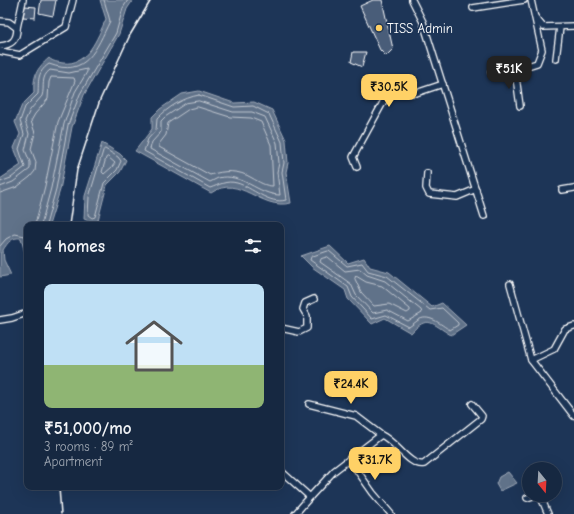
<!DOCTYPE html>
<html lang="en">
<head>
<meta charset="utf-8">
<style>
  :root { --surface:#162841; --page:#23344c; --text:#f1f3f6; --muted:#9ea6b1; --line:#35445a; --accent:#ffd166 }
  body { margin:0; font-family:"Comic Neue",sans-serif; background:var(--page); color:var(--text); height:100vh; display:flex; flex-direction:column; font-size:15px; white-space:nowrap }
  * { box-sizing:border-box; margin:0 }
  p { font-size:13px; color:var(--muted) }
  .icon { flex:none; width:22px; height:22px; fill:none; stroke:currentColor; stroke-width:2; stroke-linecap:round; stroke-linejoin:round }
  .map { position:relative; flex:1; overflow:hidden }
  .sheet { position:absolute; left:24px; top:222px; width:260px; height:268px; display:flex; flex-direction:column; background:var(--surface); border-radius:8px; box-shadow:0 4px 16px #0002,0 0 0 1px var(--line) }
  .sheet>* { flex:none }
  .needle { width:26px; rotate:162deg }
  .controls { position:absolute; left:522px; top:462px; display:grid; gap:8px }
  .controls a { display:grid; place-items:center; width:40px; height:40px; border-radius:50%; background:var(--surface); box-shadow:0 4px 16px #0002,0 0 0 1px var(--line); font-size:20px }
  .price { position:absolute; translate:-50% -34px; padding:0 9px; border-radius:8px; background:var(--accent); color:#111; font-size:13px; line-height:26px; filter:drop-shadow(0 1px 2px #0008) }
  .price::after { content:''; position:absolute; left:50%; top:24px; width:12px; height:9px; margin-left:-6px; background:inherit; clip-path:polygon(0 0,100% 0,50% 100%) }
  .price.active { background:#222; color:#fff }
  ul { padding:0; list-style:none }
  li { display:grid; align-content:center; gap:8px; height:212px; padding:0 20px }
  li span { display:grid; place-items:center; height:124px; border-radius:8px; color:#555 }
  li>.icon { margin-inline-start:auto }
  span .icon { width:72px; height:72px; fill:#fffc; stroke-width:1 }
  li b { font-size:17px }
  h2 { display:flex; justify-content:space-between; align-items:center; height:48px; padding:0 20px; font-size:17px }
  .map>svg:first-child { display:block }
</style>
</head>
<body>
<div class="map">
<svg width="574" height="514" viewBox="0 0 574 514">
  <rect width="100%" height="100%" fill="#1d3557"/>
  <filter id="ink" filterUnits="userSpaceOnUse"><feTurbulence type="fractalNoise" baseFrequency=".025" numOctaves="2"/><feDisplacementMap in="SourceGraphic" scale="8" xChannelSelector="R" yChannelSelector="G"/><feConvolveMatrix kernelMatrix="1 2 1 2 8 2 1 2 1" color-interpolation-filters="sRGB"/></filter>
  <g filter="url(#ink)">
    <g fill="#617289" stroke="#a0aab8">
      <path d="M100,0H133L127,9L119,34L84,95L72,127L60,190L49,225H27V261L21,238C12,237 8,242 3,250L4,260L11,275L0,277V179L21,165L14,148L20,134L15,122L22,105L34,93C33,76 36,69 49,58C53,62 58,62 63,63C88,66 97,38 106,19Z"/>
      <path d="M199,91L234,103L254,102L272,110L286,140L288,163L286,172L291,203C260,211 240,173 211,193L135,151L152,129V117L160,109L182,94Z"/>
      <path d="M102,143L120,154L126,160L120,172L107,185L97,224L84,219L85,196Z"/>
      <path d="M330,246L348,263L364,258L370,267L389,272L432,307L442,303L466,325L451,335C432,324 428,314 411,333L385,318L372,324L348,299L345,290L312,267L301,256Z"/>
      <path d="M508,472L517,483L500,491L496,484L499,477Z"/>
    </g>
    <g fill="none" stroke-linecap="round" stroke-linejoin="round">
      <g stroke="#c0c7d0" stroke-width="1">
        <path d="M199,95L234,107L253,106L269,114L282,142L284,163L282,172L286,200C269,205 252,187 237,183C226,180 219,185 210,188L144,151L148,139L156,130L157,119C168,107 183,98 199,95Z"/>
        <path d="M199,101L233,112H252L265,117L277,143L279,163L277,172L280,195C258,195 242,172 218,178C215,179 213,181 210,182L150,149L152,142L161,132V121L165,117L186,103Z"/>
        <path d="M198,107L230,117L251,118L261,122L271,145L273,186C265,186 259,182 252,178C239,170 224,170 210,175L159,147V144L166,135L168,123L189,109Z"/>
        <path d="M105,149L118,157L121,161L117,170L104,183L95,217L92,218L88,215L89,197L103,151Z"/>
        <path d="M108,157L115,163L112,167L104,174L102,172L106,158Z"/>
        <path d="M0,182L11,178L25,167L19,149L24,134L20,121L25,107L38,94C39,82 36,73 49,64C87,78 96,49 110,21L104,0"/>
        <path d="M0,187L13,182L30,169V162L25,150L29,134L25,121L30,110L42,96C45,87 40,77 50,70L69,73L87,69V72L75,92L64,124L51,188L41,225"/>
        <path d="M0,193L17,187L30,177L35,171L36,162L31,149L35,133L31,121L35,114L48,99L49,82L51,77L74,78L75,81L58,122L45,186L35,225"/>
        <path d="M46,225L56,189L68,125L80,94L116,33L123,8L128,0"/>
        <path d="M0,246L6,239L15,234L25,236L27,247"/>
        <path d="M329,251L347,266L362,263L368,271L387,276L430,310L442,308L458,323V325L450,330C441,325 428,312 417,321C414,323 412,325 409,327L386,315L372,319L352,297L348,287L310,260L311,257Z"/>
        <path d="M328,257L345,271L360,269L367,275L385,281L421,310L422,313L408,321L387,310L373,313L356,295L351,284L320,262L321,259Z"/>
        <path d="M356,276L366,282L382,286L410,309V311L407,313L389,304L374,306L361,292L355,279Z"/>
      </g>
    </g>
    <g fill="#4a5d79" stroke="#fff">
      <path d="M41,0H56L53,16L39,13Z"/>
      <path d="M373,0H382L393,49L386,56L380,50L360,6Z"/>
      <path d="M25,6L36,7L35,18L23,17Z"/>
      <path d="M353,52H366L362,67L351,62Z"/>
    </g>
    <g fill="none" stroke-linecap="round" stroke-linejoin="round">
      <g stroke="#fff" stroke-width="8">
        <g id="minor">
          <path d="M412,0L423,22L484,216"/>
          <path d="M473,8L524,0"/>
          <path d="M535,17L543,27L574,26"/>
          <path d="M0,21L9,22L17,28C17,40 12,45 0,46"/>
          <path d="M17,28L23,0"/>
          <path d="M0,51L20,55L66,27L73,0"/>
          <path d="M556,59L560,27"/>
          <path d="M515,70L520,106"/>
          <path d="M491,72L515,70L537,63L542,50L531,0"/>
          <path d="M357,167L353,157L386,97L393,93H416L443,84"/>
          <path d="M427,173L426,188L429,194L457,197L476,189"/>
          <path d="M562,190L574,188"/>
          <path d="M510,284L531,360L574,416"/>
          <path d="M0,320L12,318L27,313"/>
          <path d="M281,328L299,332L307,328V316L303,309L305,303L314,299"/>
          <path d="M531,360L554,349L565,329L574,326"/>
          <path d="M309,404L356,416L381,435"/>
          <path d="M349,459L373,493L391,514"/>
          <path d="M281,471L310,497L295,514"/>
          <path d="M540,495L548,514"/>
          <path d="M310,497L334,471L381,435C395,440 409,467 424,464L481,419L482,416L472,404"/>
          <path d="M527,498L536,495"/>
        </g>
      </g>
      <use href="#minor" stroke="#1d3557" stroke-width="5.5"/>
      <g stroke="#fff" stroke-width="1.5">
        <path d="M69,225L77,170L100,100L130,35L151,0"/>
        <path d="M59,487L61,514"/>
      </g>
    </g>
  </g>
  <circle fill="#ffd166" stroke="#1d3557" stroke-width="1.5" cx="379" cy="28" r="4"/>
  <g text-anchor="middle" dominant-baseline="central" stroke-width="3.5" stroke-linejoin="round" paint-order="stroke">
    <g font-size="13" fill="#fff" stroke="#1d3557" text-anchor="start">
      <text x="387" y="28">TISS Admin</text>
    </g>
  </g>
</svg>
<div class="controls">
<a><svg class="needle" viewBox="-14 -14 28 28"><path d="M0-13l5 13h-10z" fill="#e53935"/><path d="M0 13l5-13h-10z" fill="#9ea6b1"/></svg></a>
</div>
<b class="price active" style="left:509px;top:90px">₹51K</b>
<b class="price" style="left:389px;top:108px">₹30.5K</b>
<b class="price" style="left:351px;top:405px">₹24.4K</b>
<b class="price" style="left:375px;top:481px">₹31.7K</b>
<section class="sheet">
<h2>4 homes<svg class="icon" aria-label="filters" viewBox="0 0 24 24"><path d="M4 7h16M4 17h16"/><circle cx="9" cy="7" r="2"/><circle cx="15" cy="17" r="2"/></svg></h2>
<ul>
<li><span style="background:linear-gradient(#bfe0f5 65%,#8fb573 0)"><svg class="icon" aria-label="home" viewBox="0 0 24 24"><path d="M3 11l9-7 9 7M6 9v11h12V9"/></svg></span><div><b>₹51,000/mo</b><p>3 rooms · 89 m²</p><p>Apartment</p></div></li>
</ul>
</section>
</div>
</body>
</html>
